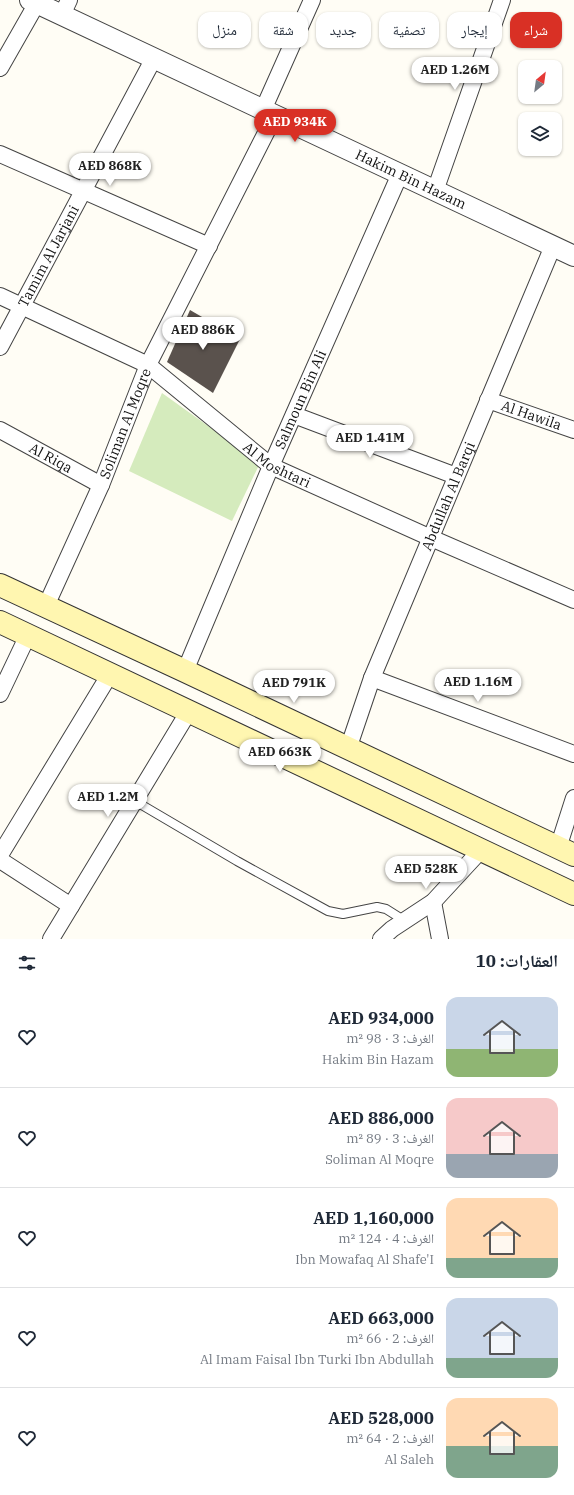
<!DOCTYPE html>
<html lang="ar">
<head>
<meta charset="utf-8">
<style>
  :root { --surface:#fff; --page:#f6f6f7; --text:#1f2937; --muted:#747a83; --line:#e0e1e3; --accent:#d93025 }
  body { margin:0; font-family:"IBM Plex Serif","Noto Naskh Arabic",serif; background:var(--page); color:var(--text); direction:rtl; height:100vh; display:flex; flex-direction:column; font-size:15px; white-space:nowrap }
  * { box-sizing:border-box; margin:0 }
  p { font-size:13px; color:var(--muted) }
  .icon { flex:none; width:22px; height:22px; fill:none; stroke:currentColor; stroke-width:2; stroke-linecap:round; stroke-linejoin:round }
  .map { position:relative; height:939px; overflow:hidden; direction:ltr }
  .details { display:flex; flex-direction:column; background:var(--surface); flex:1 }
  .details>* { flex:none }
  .banner { position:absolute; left:12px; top:12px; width:550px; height:36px; direction:rtl; display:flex; gap:8px }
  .needle { width:26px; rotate:29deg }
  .controls { position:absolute; left:518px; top:60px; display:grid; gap:8px }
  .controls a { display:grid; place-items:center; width:44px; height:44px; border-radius:8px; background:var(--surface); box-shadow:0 1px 3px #0004; font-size:20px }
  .price { position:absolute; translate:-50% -34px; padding:0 9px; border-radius:14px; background:#fff; color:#222; font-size:13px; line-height:26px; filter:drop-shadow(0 1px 2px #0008) }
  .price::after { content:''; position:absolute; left:50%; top:24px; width:12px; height:9px; margin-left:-6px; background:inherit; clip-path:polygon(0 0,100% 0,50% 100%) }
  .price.active { background:var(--accent); color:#fff }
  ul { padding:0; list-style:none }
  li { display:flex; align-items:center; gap:12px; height:100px; padding:0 16px }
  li+li { border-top:1px solid var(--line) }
  li span { display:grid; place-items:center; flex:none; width:112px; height:80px; border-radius:12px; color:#555 }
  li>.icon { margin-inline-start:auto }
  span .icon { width:48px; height:48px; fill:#fffc; stroke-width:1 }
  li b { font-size:17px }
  h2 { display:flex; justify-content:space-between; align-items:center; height:48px; padding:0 16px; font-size:17px }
  .chip { padding:0 14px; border-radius:12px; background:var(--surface); box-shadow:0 1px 3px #0004; font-size:14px; line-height:36px }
  .chip.active { background:var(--accent); color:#fff }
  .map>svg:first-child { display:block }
</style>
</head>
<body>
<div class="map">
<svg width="574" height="939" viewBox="0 0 574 939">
  <rect width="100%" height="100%" fill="#fffdf5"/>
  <path fill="#d5ebbd" d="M162,393L260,463L232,521L129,471Z"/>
  <path fill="#5a524d" d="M190,310L240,339L213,393L167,362Z"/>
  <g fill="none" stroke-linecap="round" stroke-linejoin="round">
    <g stroke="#444" stroke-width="10">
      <path id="service" d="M135,801L237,861L328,911L343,914L377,907L386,909L405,921"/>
    </g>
    <g stroke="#444" stroke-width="18">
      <g id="minor">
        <path d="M62,15L69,0"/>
        <path d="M0,68L37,3"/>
        <path d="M263,110L312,0"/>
        <path d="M0,154L209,246"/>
        <path d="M435,191L502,0"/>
        <path id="s1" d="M0,296L148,365L271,466L431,538L574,600"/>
        <path id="s2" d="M0,347L154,58"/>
        <path id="s3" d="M488,400L574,430"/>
        <path d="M294,415L456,476"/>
        <path id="s4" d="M0,430L101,485"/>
        <path id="s5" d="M46,606L101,485L148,365L275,115"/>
        <path id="s6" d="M185,671L271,466L400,174"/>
        <path d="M372,678L574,754"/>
        <path d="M0,694L28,635"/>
        <path id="s7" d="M348,749L372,678L553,246"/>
        <path d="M558,848L574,798"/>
        <path d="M0,855L110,674"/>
        <path d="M0,860L71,906"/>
        <path d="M433,902L440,939"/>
        <path d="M51,939L189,711"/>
        <path d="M381,939L392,929L433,902L481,850"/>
      </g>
    </g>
    <g stroke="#444" stroke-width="22">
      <g id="tertiary">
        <path id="s8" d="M30,0L574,256"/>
      </g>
    </g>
    <g stroke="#333" stroke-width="24">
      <g id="secondary">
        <path d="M0,585L185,671L574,855"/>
        <path d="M0,622L574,894"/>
      </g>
    </g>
    <use href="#service" stroke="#fff" stroke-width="8"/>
    <use href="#minor" stroke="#fff" stroke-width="16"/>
    <use href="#tertiary" stroke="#fff" stroke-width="20"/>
    <use href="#secondary" stroke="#fff6b0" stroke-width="22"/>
  </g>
  <g text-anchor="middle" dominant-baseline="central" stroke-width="4" stroke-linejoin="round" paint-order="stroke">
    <g font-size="14" fill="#111" stroke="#fff">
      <text stroke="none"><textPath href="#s8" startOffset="421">Hakim Bin Hazam</textPath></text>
      <text stroke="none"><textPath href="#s2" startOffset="103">Tamim Al Jarjani</textPath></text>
      <text stroke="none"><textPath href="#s6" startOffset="295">Salmoun Bin Ali</textPath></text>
      <text stroke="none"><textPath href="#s3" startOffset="46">Al Hawila</textPath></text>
      <text stroke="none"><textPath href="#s5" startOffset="199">Soliman Al Moqre</textPath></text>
      <text stroke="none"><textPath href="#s4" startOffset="58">Al Riqa</textPath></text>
      <text stroke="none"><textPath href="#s1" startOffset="327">Al Moshtari</textPath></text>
      <text stroke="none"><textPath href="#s7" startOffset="272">Abdullah Al Barqi</textPath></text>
    </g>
  </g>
</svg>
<div class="controls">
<a><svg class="needle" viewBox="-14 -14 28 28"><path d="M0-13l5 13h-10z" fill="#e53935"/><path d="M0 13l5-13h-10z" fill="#747a83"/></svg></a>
<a><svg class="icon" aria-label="layers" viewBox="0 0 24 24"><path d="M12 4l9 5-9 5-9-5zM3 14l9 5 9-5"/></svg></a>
</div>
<b class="price" style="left:455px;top:91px">AED 1.26M</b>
<b class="price active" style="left:295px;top:143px">AED 934K</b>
<b class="price" style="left:110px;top:187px">AED 868K</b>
<b class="price" style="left:203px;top:351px">AED 886K</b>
<b class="price" style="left:370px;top:459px">AED 1.41M</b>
<b class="price" style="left:478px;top:703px">AED 1.16M</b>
<b class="price" style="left:294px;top:704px">AED 791K</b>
<b class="price" style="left:280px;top:773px">AED 663K</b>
<b class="price" style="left:108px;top:818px">AED 1.2M</b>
<b class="price" style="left:426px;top:890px">AED 528K</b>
<div class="banner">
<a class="chip active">شراء</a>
<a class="chip">إيجار</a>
<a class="chip">تصفية</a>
<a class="chip">جديد</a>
<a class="chip">شقة</a>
<a class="chip">منزل</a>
</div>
</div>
<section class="details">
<h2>العقارات: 10<svg class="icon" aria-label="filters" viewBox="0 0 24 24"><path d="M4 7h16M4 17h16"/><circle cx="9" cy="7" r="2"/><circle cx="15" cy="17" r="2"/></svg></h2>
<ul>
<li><span style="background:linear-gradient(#c9d6e8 65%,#8fb573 0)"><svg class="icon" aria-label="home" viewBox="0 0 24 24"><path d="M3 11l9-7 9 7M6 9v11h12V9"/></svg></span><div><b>AED 934,000</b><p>الغرف: 3 · 98 m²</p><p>Hakim Bin Hazam</p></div><svg class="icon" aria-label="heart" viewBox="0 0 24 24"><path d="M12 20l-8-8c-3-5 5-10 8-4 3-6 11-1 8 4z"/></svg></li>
<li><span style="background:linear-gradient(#f6c9c9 70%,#9aa5b1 0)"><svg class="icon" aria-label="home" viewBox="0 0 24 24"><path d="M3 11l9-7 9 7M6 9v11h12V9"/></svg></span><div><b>AED 886,000</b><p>الغرف: 3 · 89 m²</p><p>Soliman Al Moqre</p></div><svg class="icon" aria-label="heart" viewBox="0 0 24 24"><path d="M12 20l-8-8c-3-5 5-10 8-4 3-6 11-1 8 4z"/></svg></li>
<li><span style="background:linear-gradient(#ffd9b3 75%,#7fa58c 0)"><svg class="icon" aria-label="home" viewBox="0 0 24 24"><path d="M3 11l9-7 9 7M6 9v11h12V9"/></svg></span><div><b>AED 1,160,000</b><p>الغرف: 4 · 124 m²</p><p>Ibn Mowafaq Al Shafe'I</p></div><svg class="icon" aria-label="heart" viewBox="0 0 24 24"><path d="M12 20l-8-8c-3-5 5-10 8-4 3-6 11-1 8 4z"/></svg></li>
<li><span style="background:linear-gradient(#c9d6e8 75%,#7fa58c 0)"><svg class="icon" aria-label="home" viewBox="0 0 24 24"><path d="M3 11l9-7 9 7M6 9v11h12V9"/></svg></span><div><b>AED 663,000</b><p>الغرف: 2 · 66 m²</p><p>Al Imam Faisal Ibn Turki Ibn Abdullah</p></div><svg class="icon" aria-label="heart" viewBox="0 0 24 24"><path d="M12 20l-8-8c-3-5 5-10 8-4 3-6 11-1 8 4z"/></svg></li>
<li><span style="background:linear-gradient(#ffd9b3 60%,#7fa58c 0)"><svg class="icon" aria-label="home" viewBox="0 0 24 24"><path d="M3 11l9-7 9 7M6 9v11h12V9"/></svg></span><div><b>AED 528,000</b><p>الغرف: 2 · 64 m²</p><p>Al Saleh</p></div><svg class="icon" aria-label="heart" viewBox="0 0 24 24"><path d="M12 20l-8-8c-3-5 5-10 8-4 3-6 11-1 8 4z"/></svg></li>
</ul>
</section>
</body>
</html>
